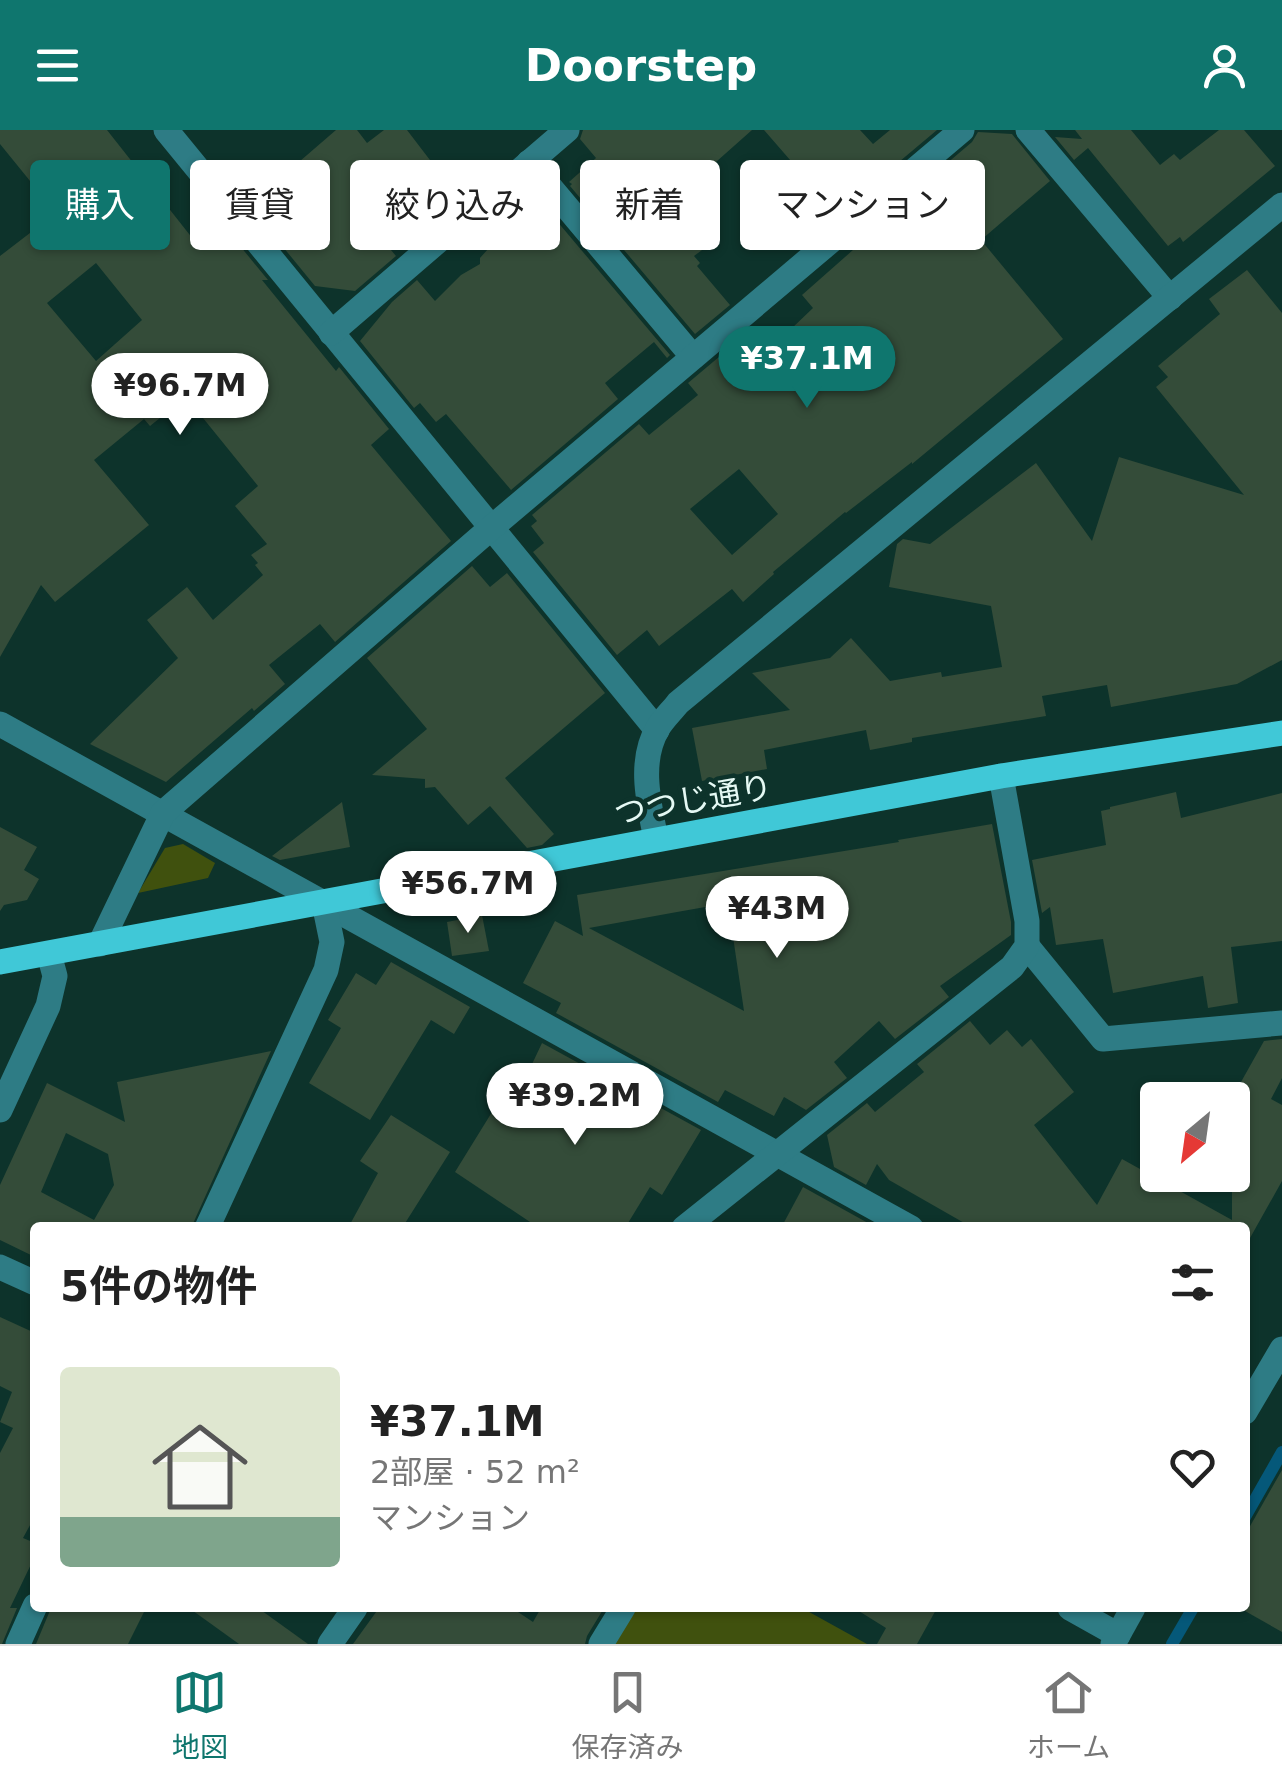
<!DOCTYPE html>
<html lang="ja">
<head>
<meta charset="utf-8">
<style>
  :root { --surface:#fff; --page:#f6f6f6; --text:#222; --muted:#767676; --line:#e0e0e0; --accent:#0f766e }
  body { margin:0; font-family:"DejaVu Sans","Noto Sans JP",sans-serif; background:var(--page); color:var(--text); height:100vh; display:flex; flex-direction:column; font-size:38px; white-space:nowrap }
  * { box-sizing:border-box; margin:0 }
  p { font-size:32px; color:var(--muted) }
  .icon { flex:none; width:55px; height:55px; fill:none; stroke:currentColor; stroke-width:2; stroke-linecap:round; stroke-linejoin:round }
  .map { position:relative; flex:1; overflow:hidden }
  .drawer { position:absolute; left:30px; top:1092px; width:1220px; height:390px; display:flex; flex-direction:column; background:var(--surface); border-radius:10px; box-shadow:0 2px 8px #0004 }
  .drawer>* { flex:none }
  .top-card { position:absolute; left:30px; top:30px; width:1222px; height:90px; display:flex; gap:20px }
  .needle { width:65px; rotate:209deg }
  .controls { position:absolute; left:1140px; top:952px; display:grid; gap:20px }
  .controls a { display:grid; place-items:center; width:110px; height:110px; border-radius:10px; background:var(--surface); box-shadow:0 2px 8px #0004; font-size:50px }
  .price { position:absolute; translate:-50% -85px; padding:0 22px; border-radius:35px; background:#fff; color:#222; font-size:32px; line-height:65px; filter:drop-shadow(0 2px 5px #0008) }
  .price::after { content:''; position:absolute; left:50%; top:60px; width:30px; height:22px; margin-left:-15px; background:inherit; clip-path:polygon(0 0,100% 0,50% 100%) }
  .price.on { background:var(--accent); color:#fff }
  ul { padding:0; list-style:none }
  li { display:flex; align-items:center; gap:30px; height:250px; padding:0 30px }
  li span { display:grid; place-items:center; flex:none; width:280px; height:200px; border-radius:10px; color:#555 }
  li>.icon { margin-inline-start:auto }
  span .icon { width:120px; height:120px; fill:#fffc; stroke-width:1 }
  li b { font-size:42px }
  h2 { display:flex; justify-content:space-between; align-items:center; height:120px; padding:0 30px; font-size:42px }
  .chip { padding:0 35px; border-radius:10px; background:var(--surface); box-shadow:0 2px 8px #0004; font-size:35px; line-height:90px }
  .chip.on { background:var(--accent); color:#fff }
  header { display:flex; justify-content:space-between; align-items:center; height:130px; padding:0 30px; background:var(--accent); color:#fff; font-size:45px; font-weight:600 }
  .dock { display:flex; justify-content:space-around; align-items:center; height:140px; border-top:2px solid var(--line); background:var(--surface); font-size:28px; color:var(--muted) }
  .dock a { display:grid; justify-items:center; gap:5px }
  .dock .on { color:var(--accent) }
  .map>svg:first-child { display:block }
</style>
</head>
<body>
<header><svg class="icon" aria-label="menu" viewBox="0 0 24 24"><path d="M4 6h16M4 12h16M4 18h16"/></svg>Doorstep<svg class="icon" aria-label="person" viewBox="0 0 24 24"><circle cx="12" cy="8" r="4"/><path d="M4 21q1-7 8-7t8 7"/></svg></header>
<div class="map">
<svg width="1282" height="1514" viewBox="0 0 1282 1514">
  <rect width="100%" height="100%" fill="#0d332b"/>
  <g fill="#40510e">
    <path d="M183,714L215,733L208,748L138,763L165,718Z"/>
    <path d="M635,1478H802L867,1514H613Z"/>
  </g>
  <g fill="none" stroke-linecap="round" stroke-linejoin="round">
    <g stroke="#055879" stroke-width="12">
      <path d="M1245,1387L1282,1322"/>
      <path d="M1172,1514L1193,1478"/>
    </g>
  </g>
  <g fill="#344c39" fill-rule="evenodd">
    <path d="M0,0H107L193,109L214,91L218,97L222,94L268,150H262L336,241L339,237L389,299L371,315L451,411L335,512L320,494L269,535L285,554L254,581L252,578L166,652L90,614L178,528L147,490L187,457L213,490L263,445L255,435L258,433L251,425L267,414L235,376L258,356L186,267L150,296L144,289L94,330L149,395L55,472L41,455L0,527V126L56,83L0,14ZM96,133L142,190L96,231L47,173Z"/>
    <path d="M336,0H357L367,13L384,0H407L446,51L378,101L393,118L391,120L396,126L355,161L315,156L247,73L263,63Z"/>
    <path d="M583,0H752L672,71L710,114L694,126L700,133L697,136L730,175L695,204L570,56L572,54L569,52L596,28L580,9Z"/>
    <path d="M764,0H860L873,14L890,0H937L837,84Z"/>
    <path d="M1075,0H1131L1160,35L1174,24L1180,30L1219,0H1244L1275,36L1183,112L1180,107L1168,116L1088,18L1074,30L1055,7L1082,9Z"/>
    <path d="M978,2L1012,4L1050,51L981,110L1063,209L912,334V332L846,383L845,382L773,442L774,444L743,472L732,459L659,516L647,500L617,525L533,422L544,413L531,396L537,391L532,385L639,294L649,305L698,265L688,253L751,200L768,221L813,178L802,165L862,112L858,109L972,12ZM739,339L778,384L732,425L690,379Z"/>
    <path d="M545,77L670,225L667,228L654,212L605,253L618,269L511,360L446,284L436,292L420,273L414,278L360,211L392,172L417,150L435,171L461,145L480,134V128L513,91L519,98Z"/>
    <path d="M1247,140L1282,183V530L1237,554L1111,577L1107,555L1042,566L1046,586L912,608V612L870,620L866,600L764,620L767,639L702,651L692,598L790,580L752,543L830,528L851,508L890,551L941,542L942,547L1002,537L991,476L889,457L897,414L903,409L930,414L1036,333L1092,411L1119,327L1244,365L1156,257L1168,247L1158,236L1220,184L1209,169Z"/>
    <path d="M472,436L490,457L507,443L605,563L505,648L554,704L542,715L527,718L490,676L468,695L435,657L425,658V649L372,645L427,599L367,528Z"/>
    <path d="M1176,662L1181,688L1282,663V811L1231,817L1238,873L1208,878L1203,846L1113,863L1103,809L1056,815L1050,777L1042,783L1032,730L1106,715L1101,681L1110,679V677Z"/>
    <path d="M342,672L350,717L280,730L272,726Z"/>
    <path d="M992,694L1011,792V805L940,856L949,867L895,909L879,891L834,932L847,948L806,980L784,967L774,986L725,960L718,972L556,883L561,873L523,853L555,791L583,806L577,765L899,712L898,710ZM728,773L744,881L589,798L677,782Z"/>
    <path d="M0,697L37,717L24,740L39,749L27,770L4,775L0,781Z"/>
    <path d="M482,785L489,821L452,826L447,792Z"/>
    <path d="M391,832L470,877L454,904L431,890L370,990L309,953L341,898L328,890L356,843L376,855Z"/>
    <path d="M970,891L990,915L1007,900L1022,917L1031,909L1074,962L1034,995L1097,1075L1122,1029L1232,1090V968L1264,911L1282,909V948L1271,969L1282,975V1051L1245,1117V1098H973L889,1050L877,1034L866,1055L834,1037L827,1005L867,973L875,982L924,942L917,934Z"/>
    <path d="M542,913L701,1000L662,1065L650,1057L625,1098H539L455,1042L505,961L516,968Z"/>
    <path d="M271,921L191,1098H35V1127L0,1110V1055L47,953L125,992L117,952ZM66,1003L108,1024L114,1055L94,1090L41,1062Z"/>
    <path d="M391,985L450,1022L402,1098H348L378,1043L360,1031Z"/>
    <path d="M803,1057L877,1098H781Z"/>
    <path d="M0,1187L35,1203V1386L23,1408L35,1413V1426L10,1478H17L2,1514H0V1323L13,1298L0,1292L12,1262L0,1256Z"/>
    <path d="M1282,1340V1502L1245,1481V1405Z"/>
    <path d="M51,1478H146L128,1514H36Z"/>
    <path d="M189,1478H258L308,1514H239Z"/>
    <path d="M379,1478H512L533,1492L541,1478H604L587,1506L585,1514H353Z"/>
    <path d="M854,1478H937L917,1514H877L886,1498Z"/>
  </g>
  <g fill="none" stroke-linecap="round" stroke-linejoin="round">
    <g stroke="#2e7c85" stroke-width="25">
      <path d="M166,0L657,600"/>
      <path d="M1028,0L1170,168"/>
      <path d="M529,32L693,227"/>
      <path d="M331,203L567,0"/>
      <path d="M0,594L911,1098"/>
      <path d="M656,709C649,674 638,631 658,598C663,589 672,581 678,573L1282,75"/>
      <path d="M100,814L163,683L491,398L962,0"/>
      <path d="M1027,816L1103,909L1282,893"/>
      <path d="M0,980L48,876L55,846L49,824"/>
      <path d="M207,1098L326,840L332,812L324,773"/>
      <path d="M684,1098L1012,837L1027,816V791L1001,646"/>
      <path d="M0,1137L35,1153"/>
      <path d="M1245,1282L1282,1219"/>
      <path d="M1070,1478L1118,1505"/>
      <path d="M18,1514L35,1476"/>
      <path d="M330,1514L355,1478"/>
      <path d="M601,1514L623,1478"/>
      <path d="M1113,1514L1133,1478"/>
    </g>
    <path stroke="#40c8d7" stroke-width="25" d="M0,832L1001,646L1282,603"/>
  </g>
  <g text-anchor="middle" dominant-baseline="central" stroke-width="9" stroke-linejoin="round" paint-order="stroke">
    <g font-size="32" fill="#e5f9f4" stroke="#0d332b">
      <text transform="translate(693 670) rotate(-10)">つつじ通り</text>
    </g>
  </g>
</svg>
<div class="controls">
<a><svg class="needle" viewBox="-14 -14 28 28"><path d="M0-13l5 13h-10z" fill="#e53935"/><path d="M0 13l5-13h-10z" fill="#767676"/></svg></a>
</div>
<b class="price on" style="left:807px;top:281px">¥37.1M</b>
<b class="price" style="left:180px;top:308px">¥96.7M</b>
<b class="price" style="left:468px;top:806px">¥56.7M</b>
<b class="price" style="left:777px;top:831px">¥43M</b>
<b class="price" style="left:575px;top:1018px">¥39.2M</b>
<div class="top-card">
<a class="chip on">購入</a>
<a class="chip">賃貸</a>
<a class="chip">絞り込み</a>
<a class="chip">新着</a>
<a class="chip">マンション</a>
</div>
<section class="drawer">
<h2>5件の物件<svg class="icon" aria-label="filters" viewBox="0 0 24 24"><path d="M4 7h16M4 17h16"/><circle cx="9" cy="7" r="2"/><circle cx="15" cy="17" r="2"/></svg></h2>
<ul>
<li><span style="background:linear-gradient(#dfe7d0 75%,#7fa58c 0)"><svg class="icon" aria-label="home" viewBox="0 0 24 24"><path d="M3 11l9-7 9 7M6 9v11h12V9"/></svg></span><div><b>¥37.1M</b><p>2部屋 · 52 m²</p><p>マンション</p></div><svg class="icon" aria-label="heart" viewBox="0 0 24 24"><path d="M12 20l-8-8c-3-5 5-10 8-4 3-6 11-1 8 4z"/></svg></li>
</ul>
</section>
</div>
<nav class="dock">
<a class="on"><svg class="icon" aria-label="map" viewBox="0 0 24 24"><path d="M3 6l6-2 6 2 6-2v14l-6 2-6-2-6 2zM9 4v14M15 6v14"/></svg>地図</a>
<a><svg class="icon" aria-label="saved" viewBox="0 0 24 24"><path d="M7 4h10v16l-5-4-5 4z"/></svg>保存済み</a>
<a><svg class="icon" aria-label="home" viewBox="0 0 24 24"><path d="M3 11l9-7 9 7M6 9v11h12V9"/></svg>ホーム</a>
</nav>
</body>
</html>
